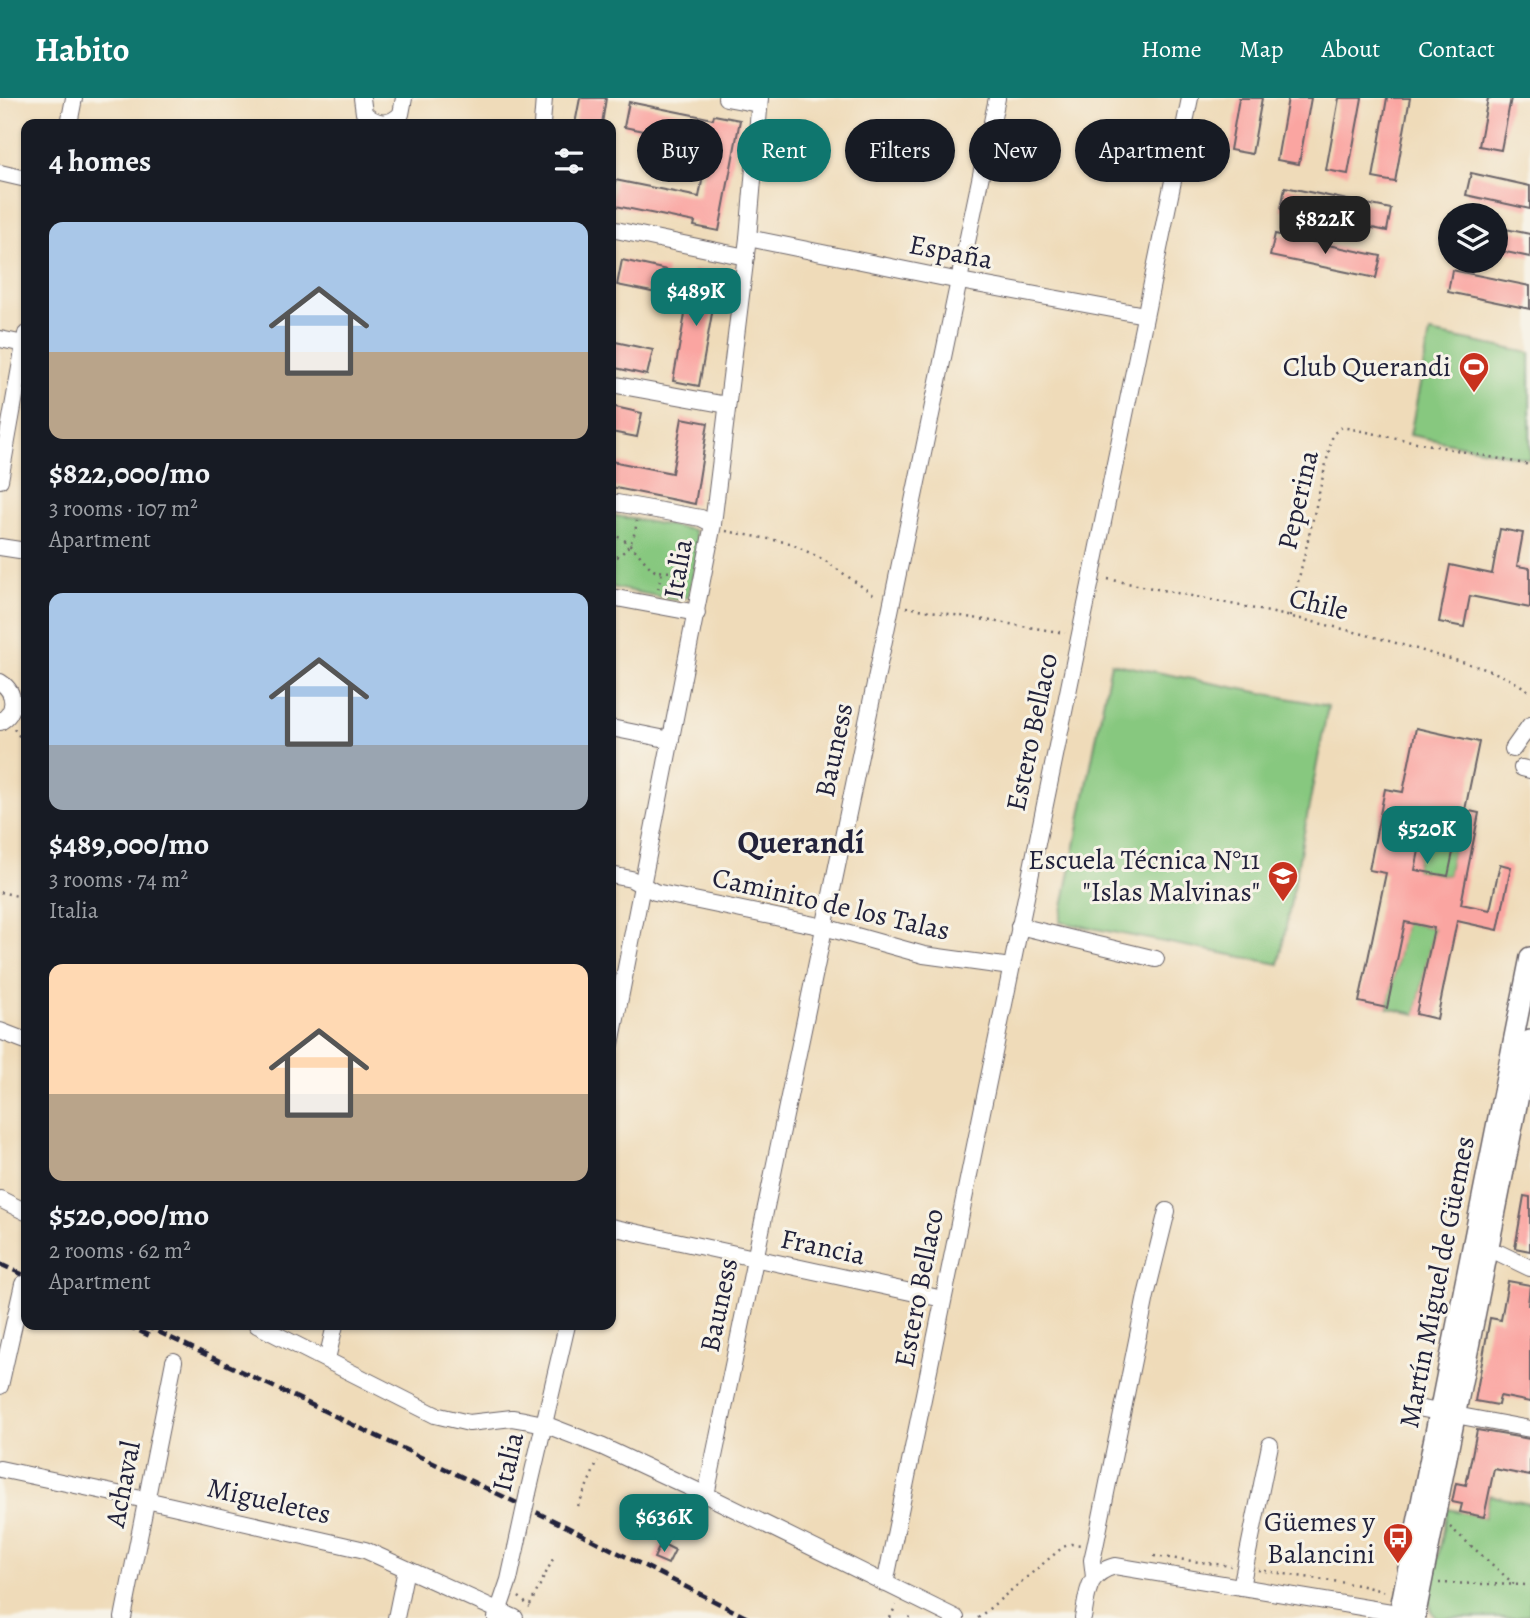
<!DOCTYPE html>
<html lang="en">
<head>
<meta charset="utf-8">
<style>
  :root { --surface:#171b24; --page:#242831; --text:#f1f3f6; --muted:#9ea1a6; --accent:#0f766e }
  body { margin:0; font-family:Alegreya,serif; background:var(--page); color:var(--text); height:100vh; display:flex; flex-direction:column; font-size:26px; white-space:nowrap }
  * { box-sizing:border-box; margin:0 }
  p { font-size:23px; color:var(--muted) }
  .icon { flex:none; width:38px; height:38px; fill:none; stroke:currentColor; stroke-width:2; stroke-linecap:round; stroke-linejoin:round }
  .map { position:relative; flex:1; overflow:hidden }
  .sheet { position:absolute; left:21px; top:21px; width:595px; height:1211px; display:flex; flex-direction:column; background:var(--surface); border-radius:14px; box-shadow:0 2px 5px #0004 }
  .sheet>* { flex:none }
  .banner { position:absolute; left:637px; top:21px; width:665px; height:63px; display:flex; gap:14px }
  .fabs { position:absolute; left:1438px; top:105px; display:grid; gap:14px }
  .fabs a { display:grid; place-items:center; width:70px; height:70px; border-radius:50%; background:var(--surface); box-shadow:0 2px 5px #0004; font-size:35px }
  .price { position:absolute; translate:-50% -60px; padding:0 16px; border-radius:14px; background:var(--accent); color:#fff; font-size:23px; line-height:46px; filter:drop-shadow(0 2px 4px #0008) }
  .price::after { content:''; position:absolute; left:50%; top:42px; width:21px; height:16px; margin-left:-10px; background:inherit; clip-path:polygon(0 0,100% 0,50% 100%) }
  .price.on { background:#222; color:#fff }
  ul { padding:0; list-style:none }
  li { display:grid; align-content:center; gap:14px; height:371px; padding:0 28px }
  li span { display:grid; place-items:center; height:217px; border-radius:14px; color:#555 }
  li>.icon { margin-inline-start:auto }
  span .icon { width:126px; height:126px; fill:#fffc; stroke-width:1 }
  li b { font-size:30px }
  h2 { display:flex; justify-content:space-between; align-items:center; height:84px; padding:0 28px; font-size:30px }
  .pill { padding:0 24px; border-radius:32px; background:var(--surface); box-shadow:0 2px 5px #0004; font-size:24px; line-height:63px }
  .pill.on { background:var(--accent); color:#fff }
  header { display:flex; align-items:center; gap:42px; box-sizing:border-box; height:98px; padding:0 35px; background:var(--accent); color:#fff }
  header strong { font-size:33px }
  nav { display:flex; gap:38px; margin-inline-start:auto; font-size:24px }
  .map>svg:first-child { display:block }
</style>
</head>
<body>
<header>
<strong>Habito</strong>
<nav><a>Home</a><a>Map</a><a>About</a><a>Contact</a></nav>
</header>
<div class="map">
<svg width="1530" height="1520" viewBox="0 0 1530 1520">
  <rect width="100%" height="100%" fill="#f7f3e8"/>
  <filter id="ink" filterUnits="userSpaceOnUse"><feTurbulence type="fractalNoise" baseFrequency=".0143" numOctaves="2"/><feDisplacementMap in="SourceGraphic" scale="14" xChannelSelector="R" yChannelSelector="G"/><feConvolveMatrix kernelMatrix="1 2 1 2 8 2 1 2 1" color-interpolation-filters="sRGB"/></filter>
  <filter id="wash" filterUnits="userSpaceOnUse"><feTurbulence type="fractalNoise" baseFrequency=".00686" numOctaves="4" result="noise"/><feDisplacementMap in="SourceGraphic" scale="28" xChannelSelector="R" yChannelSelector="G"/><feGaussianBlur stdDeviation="1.57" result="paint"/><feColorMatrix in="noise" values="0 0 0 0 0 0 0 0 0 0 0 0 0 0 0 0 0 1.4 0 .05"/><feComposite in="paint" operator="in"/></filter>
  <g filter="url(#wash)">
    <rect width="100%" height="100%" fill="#efdbb9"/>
    <g fill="#87c87f" stroke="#54755d" stroke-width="2">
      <path d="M1430,235L1530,255V361L1410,337Z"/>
      <path d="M611,417L694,432L699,450L688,499L676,502L611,489Z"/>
      <path d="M1111,565L1328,608L1279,866L1060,824Z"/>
      <path d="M1427,714L1460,721L1448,778L1415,772Z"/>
      <path d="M1405,824L1434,830L1416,916L1387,910Z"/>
      <path d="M1489,1397L1530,1406V1517L1514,1520H1437L1432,1514L1429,1503L1448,1411L1484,1419Z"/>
    </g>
    <g id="blocks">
      <g fill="#faa5a1" fill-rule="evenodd">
        <path d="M580,0H606L602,26H575Z"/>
        <path d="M1239,0H1262L1252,56L1230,52Z"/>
        <path d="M1288,0H1311L1299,66L1277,62Z"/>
        <path d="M1339,0H1362L1348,76L1326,72Z"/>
        <path d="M1387,0H1410L1395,84L1373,80Z"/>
        <path d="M1488,0H1511L1501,52L1479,48Z"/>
        <path d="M629,4L713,21L714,17L740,22L719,133L694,128L695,124L611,107L615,82L699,99L709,46L624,29Z"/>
        <path d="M1471,75L1530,88V111L1466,97Z"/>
        <path d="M1285,89L1391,111L1387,133L1281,111Z"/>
        <path d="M1496,129L1530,136V159L1496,152Z"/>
        <path d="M1275,136L1381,158L1376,180L1270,158Z"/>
        <path d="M622,162L667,172L662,196L617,187Z"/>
        <path d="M693,172L719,176L699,288L673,283Z"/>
        <path d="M1452,172L1530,188V211L1448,194Z"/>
        <path d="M611,243L653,252L647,277L611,269Z"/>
        <path d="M611,308L642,315L637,339L611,334Z"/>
        <path d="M682,320L708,325L695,406L611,389V363L672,375Z"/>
        <path d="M1500,431L1523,435L1517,468L1530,470V510L1470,498L1464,529L1439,524L1450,467L1492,476Z"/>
        <path d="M1416,630L1479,644L1465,712L1479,715L1461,806L1490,812L1500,766L1511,769L1498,832L1457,823L1437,921L1416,916L1434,830L1405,824L1387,910L1359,904L1386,775L1369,772L1385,691L1403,694ZM1427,714L1460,721L1448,778L1415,772Z"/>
        <path d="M1524,1098L1530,1099V1153L1515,1150Z"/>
        <path d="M1508,1183L1530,1187L1528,1207H1530V1304L1500,1298L1498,1307L1475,1303L1490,1220L1501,1222Z"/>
        <path d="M1477,1332L1530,1341V1378L1494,1371L1484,1419L1460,1414L1462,1406L1452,1404L1456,1385L1466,1387Z"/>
        <path d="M661,1445L675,1452L668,1466L654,1460Z"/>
      </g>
    </g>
  </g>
  <g filter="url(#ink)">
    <use href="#blocks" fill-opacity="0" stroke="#6a6367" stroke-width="2"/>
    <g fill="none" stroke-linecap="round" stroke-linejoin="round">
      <g stroke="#6a6367" stroke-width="18">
        <g id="minor">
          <path d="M362,0L364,15C376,27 389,28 401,16L404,0"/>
          <path d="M726,0L759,6"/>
          <path d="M69,26L74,0"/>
          <path d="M542,26L544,0"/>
          <path d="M0,75L26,81"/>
          <path d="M611,131L746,159"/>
          <path d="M748,140L960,183L1145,217"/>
          <path d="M0,241L24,246"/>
          <path d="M611,286L727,307"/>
          <path d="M0,382L26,236"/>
          <path d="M611,404L701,420L713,426"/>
          <path d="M0,449L26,453"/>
          <path d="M611,499L697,515"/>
          <path d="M0,584C16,594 17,614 0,624"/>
          <path d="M611,630L671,642"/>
          <path d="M1513,651L1530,627"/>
          <path d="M1522,670L1530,672"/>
          <path d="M611,777L631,781L655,794L824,829L924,857L1011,869"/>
          <path d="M1019,828L1156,861"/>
          <path d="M0,933L26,943"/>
          <path d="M611,946L713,426L748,140L760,0"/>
          <path d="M0,1101L26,1114"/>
          <path d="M611,1129L943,1201"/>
          <path d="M1478,1150L1499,1155L1530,1170"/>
          <path d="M257,1227L435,1317L469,1325L512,1320L524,1322L544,1326L603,1349L706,1397L956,1520"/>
          <path d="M327,1261L335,1227"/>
          <path d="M0,1288L23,1186"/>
          <path d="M1423,1311L1530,1331"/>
          <path d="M0,1371L146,1402L365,1452L515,1520"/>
          <path d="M528,1395L567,1227"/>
          <path d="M706,1397L997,0"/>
          <path d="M1094,1479L1092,1462L1095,1449L1146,1198L1167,1113"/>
          <path d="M885,1486L1190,0"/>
          <path d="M1241,1489L1270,1347"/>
          <path d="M123,1520L174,1263"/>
          <path d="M396,1520L406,1471"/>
          <path d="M496,1520L509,1482L516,1450"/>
          <path d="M1083,1520C1088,1494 1086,1476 1115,1468L1409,1517"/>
        </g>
      </g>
      <g stroke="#6a6367" stroke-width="22">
        <g id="major">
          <path d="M1398,1520L1530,859"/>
          <path d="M1415,1520L1530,942"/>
        </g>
      </g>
      <g stroke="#6a6367" stroke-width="2.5" stroke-dasharray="2 5" stroke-linecap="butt">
        <path d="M726,433L790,445L824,462L877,499"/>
        <path d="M611,437C633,441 639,461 655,473L672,474L690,465"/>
        <path d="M611,463C628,453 634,443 637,423"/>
        <path d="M1108,481C1218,504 1329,523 1436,557C1468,566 1503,573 1530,594"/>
        <path d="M658,491L662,474"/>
        <path d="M906,509L1065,535"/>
        <path d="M1290,518L1333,336L1342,329L1530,367"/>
        <path d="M14,631L26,647"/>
        <path d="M0,794L26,800"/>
        <path d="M578,1408L598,1363"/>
        <path d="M1450,1429L1515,1487"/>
        <path d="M1154,1458L1231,1468"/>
        <path d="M1258,1472L1359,1487L1386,1494"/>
        <path d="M1439,1485L1530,1487"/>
        <path d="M519,1499L530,1509"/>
        <path d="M530,1507L555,1457"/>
        <path d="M890,1520L896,1507"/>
        <path d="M909,1520L912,1514"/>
        <path d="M978,1520L1063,1449L1071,1446L1082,1447"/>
      </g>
      <use href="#minor" stroke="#fff" stroke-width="16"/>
      <use href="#major" stroke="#fff" stroke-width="19"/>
      <g stroke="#22223b" stroke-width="4.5" stroke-dasharray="10 5" stroke-linecap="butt">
        <path d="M0,1166L26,1178"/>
        <path d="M126,1227L152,1239"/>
        <path d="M144,1227L563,1427L748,1520"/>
      </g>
      <g stroke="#6a6367" stroke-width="18" stroke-linecap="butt">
        <path id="minor-bridge" d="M516,1450L528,1395"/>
      </g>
      <use href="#minor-bridge" stroke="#fff" stroke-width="16"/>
    </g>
  </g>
  <defs>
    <g id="stadium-pin" transform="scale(1.575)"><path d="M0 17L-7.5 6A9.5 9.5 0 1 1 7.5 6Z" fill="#c8321e" stroke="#f7f3e8"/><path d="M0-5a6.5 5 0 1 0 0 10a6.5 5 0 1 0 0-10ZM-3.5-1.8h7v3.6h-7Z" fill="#fff"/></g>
    <g id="school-pin" transform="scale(1.575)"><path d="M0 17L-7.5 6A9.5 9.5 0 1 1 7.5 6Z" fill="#c8321e" stroke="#f7f3e8"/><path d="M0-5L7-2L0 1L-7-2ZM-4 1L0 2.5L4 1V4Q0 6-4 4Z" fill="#fff"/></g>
    <g id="bus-pin" transform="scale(1.575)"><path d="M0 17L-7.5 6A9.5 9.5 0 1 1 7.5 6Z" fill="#c8321e" stroke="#f7f3e8"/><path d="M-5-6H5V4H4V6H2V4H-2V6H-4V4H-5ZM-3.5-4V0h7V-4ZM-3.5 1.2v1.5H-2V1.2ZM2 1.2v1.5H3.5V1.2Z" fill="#fff"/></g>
  </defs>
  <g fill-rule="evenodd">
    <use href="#stadium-pin" x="1474" y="269"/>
    <use href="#school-pin" x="1283" y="778"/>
    <use href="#bus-pin" x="1398" y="1440"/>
  </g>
  <g text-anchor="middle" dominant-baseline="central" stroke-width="6" stroke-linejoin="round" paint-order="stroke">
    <g font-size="28" fill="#22223b" stroke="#f7f3e8">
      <text transform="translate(951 154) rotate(11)">España</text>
      <text transform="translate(1298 402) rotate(-77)">Peperina</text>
      <text transform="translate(678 471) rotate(-80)">Italia</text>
      <text transform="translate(1319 506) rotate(13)">Chile</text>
      <text transform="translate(1032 634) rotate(-78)">Estero Bellaco</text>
      <text transform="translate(834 652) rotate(-78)">Bauness</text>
      <text transform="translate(831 806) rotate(13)">Caminito de los Talas</text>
      <text transform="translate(823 1149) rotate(12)">Francia</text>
      <text transform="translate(1437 1184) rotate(-79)">Martín Miguel de Güemes</text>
      <text transform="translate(919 1190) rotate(-79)">Estero Bellaco</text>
      <text transform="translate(719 1207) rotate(-78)">Bauness</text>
      <text transform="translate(508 1364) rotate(-77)">Italia</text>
      <text transform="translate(123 1386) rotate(-79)">Achaval</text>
      <text transform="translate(269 1403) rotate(13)">Migueletes</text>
    </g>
    <g font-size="28" fill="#22223b" stroke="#f7f3e8" text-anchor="end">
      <text x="1451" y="269">Club Querandi</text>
      <text x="1260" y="762">Escuela Técnica N°11<tspan x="1260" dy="32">"Islas Malvinas"</tspan></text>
      <text x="1375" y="1424">Güemes y<tspan x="1375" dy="32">Balancini</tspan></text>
    </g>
    <g font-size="32" font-weight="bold" fill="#22223b" stroke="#f7f3e8">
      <text x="801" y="744">Querandí</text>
    </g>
  </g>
</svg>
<div class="fabs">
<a><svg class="icon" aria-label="layers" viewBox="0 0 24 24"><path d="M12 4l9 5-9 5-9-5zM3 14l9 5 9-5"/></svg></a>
</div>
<b class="price on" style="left:1325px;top:158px">$822K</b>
<b class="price" style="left:696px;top:230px">$489K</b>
<b class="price" style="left:1427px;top:768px">$520K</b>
<b class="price" style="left:664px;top:1456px">$636K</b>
<div class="banner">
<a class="pill">Buy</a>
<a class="pill on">Rent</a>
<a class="pill">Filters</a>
<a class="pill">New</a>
<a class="pill">Apartment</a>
</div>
<section class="sheet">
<h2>4 homes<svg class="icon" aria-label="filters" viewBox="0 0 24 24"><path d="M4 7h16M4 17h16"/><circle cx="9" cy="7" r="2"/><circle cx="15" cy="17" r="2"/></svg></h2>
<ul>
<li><span style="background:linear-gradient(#a9c7e8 60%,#b9a48a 0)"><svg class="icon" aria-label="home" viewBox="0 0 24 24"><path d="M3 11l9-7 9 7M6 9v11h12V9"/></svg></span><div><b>$822,000/mo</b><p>3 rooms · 107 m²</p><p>Apartment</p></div></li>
<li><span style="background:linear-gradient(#a9c7e8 70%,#9aa5b1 0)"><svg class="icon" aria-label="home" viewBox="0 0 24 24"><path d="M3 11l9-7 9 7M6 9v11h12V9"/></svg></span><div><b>$489,000/mo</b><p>3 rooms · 74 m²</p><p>Italia</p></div></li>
<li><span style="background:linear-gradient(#ffd9b3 60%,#b9a48a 0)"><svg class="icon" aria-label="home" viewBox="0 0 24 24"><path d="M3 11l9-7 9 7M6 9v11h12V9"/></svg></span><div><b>$520,000/mo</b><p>2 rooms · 62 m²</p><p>Apartment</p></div></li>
</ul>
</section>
</div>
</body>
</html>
